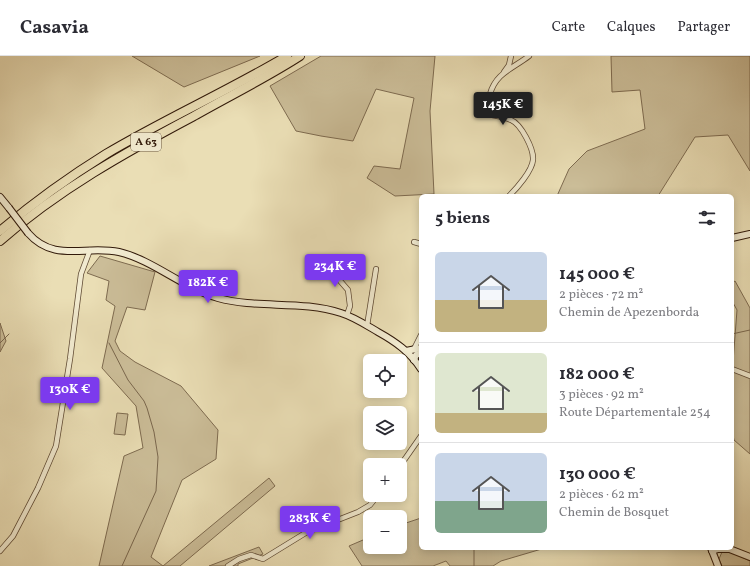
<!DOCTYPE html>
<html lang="fr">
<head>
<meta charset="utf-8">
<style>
  :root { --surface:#fff; --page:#f2f2f3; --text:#2b2b33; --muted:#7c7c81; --line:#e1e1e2; --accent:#7c3aed }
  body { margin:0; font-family:Vollkorn,serif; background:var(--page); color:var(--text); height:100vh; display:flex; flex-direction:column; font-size:15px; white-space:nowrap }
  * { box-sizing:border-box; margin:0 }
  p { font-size:13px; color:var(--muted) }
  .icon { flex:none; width:22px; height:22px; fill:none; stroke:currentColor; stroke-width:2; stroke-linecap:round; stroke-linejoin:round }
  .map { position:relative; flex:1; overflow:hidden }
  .panel { position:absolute; left:419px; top:138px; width:315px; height:356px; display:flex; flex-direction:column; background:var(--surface); border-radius:6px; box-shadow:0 2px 10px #0003 }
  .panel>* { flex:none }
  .tools { position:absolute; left:363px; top:298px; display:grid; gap:8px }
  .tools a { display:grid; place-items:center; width:44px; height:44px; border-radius:6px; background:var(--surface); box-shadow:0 2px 10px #0003; font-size:20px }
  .price { position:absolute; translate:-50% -34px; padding:0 9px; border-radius:4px; background:var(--accent); color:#fff; font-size:13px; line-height:26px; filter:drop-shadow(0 1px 2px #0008) }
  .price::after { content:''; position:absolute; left:50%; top:24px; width:12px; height:9px; margin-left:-6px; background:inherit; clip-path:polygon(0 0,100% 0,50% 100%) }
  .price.selected { background:#222; color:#fff }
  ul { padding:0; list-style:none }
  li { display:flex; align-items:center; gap:12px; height:100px; padding:0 16px }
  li+li { border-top:1px solid var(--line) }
  li span { display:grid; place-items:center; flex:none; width:112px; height:80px; border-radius:6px; color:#555 }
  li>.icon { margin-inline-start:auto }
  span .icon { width:48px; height:48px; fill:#fffc; stroke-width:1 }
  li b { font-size:17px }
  h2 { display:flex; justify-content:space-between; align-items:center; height:48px; padding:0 16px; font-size:17px }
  header { display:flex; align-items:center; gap:24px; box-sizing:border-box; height:56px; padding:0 20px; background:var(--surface); border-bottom:1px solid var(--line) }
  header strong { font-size:19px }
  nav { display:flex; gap:22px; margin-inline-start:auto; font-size:14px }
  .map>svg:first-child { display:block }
</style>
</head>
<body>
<header>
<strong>Casavia</strong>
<nav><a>Carte</a><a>Calques</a><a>Partager</a></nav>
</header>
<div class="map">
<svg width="750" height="510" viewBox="0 0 750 510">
  <rect width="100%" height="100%" fill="#eadeb5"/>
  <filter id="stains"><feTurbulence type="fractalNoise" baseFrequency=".005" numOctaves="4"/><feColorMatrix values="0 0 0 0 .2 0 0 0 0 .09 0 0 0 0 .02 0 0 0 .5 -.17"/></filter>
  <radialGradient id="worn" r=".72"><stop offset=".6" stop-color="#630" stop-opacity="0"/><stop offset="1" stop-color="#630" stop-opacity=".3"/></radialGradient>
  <g fill="#cbbd98" stroke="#7e6b50">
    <path d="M132,0H260L184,31Z"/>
    <path d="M321,0H435L430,55L434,138L395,140L367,122L374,110L400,113L414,42L376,33L353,85L321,80L296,75L270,30Z"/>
    <path d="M611,0H750V115L728,79L695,81L658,140H557L569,113L587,95L645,73L640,34L612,36Z"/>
    <path d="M100,200L155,216L145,254L127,251L115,285L120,295L135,306L181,330L218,374L216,403L182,424L151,501L163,510L269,422L275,430L180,510H99L124,400L143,392L136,350L102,312L115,250L106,244L109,225L87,217Z"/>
    <path d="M735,225L750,252V398L734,384L732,374V319L737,254L732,245V227Z"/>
    <path d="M0,267L6,285L0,296Z"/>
    <path d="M117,357L128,358L125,379L114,378Z"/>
    <path d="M421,462V492H545L501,505L493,510H450L446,505L433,510H362L349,490L370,481V491H400V469Z"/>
    <path d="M259,491L263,498L238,508V510H209Z"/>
    <path d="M722,496H731L750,505V510H722L719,503Z"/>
  </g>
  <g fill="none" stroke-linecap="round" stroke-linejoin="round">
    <g stroke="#7a674d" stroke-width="1">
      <path d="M732,278L750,274"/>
      <path d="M0,287L9,278"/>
      <path d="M109,287L128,324L144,345L147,352L154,376L158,401L156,435L122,510"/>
      <path d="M474,492V510"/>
    </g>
    <g stroke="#5f4a34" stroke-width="6">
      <g id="street">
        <path d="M504,16L509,9L511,0"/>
        <path d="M509,140C517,132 532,115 533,104C534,93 521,68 511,64C505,61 498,60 492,59C487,52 487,46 490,38C496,17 512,13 529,0"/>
        <path d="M414,186L421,188"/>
        <path d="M326,205L335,219L348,234L350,250L347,259"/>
        <path d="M367,270L376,213"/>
        <path d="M414,293L421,279"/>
        <path d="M732,313L750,320"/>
        <path d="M400,410L421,380"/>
        <path d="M0,495L13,480L38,432L56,390L70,303L81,218L90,194"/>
        <path d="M228,510L239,503L251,499L263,503L307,476L358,456L370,449L378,439"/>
      </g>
    </g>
    <g stroke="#311909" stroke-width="8">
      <g id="secondary">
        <path d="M0,141L9,152"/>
        <path d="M28,177C54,207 85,189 119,196C153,204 183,232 218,242C258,253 301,244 341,257C354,261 366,269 378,276C396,286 410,296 421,313"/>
        <path d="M732,182L750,178"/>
        <path d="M406,295L421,292"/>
        <path d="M414,304L416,299L421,297"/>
        <path d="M711,492L718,510"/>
        <path d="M727,492L750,501"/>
        <path d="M712,495L718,493H730"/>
      </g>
    </g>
    <g stroke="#311909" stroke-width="10">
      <g id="highway">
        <path d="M0,175C33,147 69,121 106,98C165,63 228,35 287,0"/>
        <path d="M0,185C58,134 126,96 194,60C229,40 266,22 300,0"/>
      </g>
    </g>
    <use href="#street" stroke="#f1eacf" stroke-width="4.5"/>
    <use href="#secondary" stroke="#f1eacf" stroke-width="6"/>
    <use href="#highway" stroke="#eadeb5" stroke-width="8"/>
    <g stroke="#311909" stroke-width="8" stroke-linecap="butt">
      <path id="secondary-bridge" d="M9,152L28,177"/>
    </g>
    <use href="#secondary-bridge" stroke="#f1eacf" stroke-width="6"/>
  </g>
  <g text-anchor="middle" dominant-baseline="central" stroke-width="4" stroke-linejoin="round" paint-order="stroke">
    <rect fill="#f1eacf" stroke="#6b5844" stroke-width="1" x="131" y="77" width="30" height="18" rx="3"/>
    <g font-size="11" font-weight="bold" fill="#311909">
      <text x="146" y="86">A 63</text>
    </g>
  </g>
  <rect width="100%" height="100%" filter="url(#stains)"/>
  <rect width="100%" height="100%" fill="url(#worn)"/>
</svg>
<div class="tools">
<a><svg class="icon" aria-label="locate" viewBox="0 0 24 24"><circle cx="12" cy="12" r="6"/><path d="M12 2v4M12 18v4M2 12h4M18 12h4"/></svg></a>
<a><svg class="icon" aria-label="layers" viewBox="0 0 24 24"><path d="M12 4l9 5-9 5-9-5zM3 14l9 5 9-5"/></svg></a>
<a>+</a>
<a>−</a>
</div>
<b class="price selected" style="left:503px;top:70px">145K €</b>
<b class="price" style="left:335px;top:232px">234K €</b>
<b class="price" style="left:208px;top:248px">182K €</b>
<b class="price" style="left:70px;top:355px">130K €</b>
<b class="price" style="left:310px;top:484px">283K €</b>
<section class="panel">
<h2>5 biens<svg class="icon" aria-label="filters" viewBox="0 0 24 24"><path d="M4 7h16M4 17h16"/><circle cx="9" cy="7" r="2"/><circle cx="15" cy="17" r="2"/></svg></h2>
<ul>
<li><span style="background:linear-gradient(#c9d6e8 60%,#c2b280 0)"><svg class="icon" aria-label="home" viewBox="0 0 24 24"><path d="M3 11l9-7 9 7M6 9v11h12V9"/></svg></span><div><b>145 000 €</b><p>2 pièces · 72 m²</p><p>Chemin de Apezenborda</p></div></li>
<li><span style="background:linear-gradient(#dfe7d0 75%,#c2b280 0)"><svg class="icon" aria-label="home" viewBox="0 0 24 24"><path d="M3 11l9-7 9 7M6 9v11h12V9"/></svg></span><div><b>182 000 €</b><p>3 pièces · 92 m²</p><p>Route Départementale 254</p></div></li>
<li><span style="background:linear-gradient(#c9d6e8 60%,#7fa58c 0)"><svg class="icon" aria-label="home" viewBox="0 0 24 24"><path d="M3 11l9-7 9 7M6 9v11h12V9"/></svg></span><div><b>130 000 €</b><p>2 pièces · 62 m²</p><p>Chemin de Bosquet</p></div></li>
</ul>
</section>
</div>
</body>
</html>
